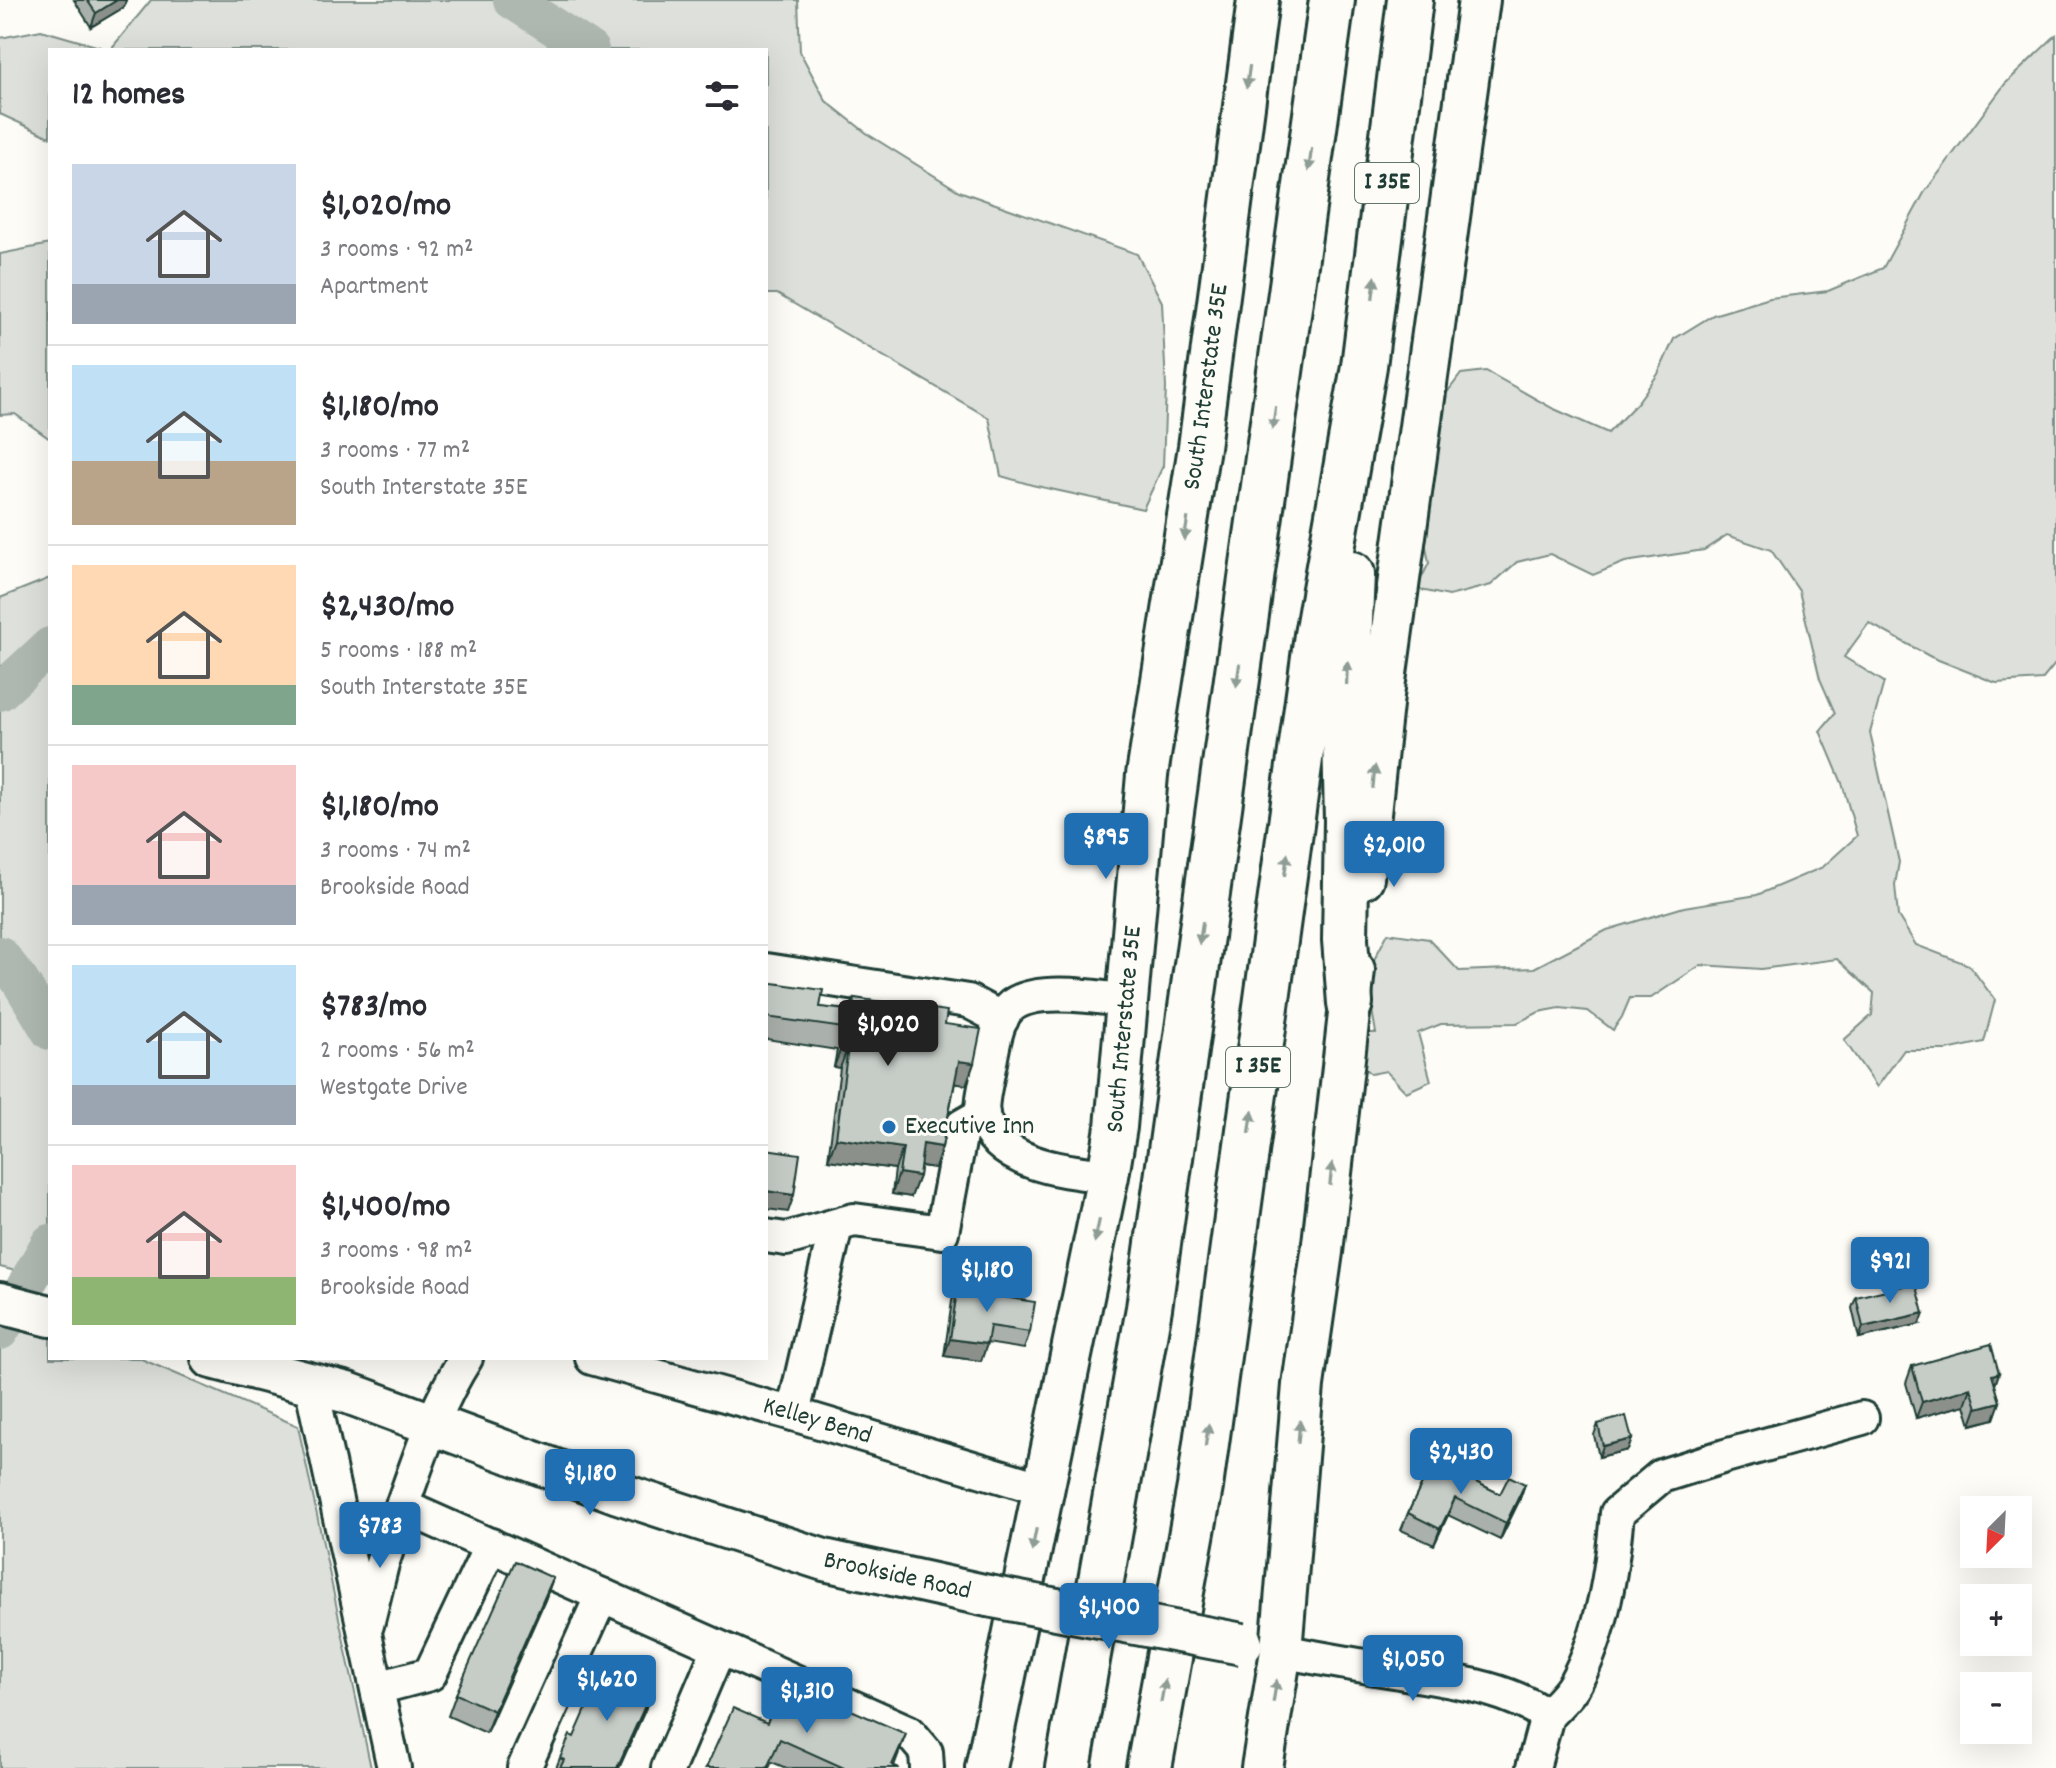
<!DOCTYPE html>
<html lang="en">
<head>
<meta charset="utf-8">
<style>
  :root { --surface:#fff; --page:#f2f2f3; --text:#2b2b33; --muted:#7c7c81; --line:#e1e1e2; --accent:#1f6fb2 }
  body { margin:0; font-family:Dekko,sans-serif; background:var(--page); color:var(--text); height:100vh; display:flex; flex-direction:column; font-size:30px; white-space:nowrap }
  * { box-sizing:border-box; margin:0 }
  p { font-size:26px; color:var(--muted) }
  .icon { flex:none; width:44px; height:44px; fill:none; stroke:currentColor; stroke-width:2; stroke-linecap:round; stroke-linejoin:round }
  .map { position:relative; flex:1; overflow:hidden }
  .details { position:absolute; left:48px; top:48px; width:720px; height:1312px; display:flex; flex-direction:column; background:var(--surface); border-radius:0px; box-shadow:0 8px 32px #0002 }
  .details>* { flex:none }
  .needle { width:52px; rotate:204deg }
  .controls { position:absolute; left:1960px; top:1496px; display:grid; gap:16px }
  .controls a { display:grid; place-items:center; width:72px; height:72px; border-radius:0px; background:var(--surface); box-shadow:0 8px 32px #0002; font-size:40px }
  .price { position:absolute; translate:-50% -68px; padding:0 18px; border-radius:8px; background:var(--accent); color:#fff; font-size:26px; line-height:52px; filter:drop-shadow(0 2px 4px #0008) }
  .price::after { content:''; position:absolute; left:50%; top:48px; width:24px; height:18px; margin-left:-12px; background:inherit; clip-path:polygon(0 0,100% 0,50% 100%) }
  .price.active { background:#222; color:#fff }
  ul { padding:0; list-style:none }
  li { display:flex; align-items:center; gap:24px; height:200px; padding:0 24px }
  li+li { border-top:2px solid var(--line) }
  li span { display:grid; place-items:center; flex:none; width:224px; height:160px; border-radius:0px; color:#555 }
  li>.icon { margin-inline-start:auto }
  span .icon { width:96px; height:96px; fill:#fffc; stroke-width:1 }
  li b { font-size:34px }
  h2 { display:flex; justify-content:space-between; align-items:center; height:96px; padding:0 24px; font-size:34px }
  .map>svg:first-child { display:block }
</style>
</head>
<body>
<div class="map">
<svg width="2056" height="1768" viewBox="0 0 2056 1768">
  <rect width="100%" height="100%" fill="#fdfcf7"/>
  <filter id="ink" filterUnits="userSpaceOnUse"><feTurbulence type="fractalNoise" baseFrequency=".0125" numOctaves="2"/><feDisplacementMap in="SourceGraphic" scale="16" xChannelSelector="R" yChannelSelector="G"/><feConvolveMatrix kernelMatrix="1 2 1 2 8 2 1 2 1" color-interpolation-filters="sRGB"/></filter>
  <g filter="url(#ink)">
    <g fill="#dde0db" stroke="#7e8e88" stroke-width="2">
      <path d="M151,0H798L800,52L826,101L869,135L959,191L1137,254L1162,302L1166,388L1163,466L1143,509L1032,485L1001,476L989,418L777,294H766V50H110Z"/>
      <path d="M41,30L110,50H50V137L0,114V38Z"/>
      <path d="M2056,35V663L2042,680L1996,683L1931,657L1869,623L1844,657L1884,682L1870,733L1899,862L1895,885L1898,916L1916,945L1969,965L1995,1000L1984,1042L1947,1050H1904L1877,1087L1844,1040L1872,1015L1874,993L1837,959L1761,969L1701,965L1651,998H1630L1622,1017L1613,1030L1588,1011L1560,1008L1539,1012L1517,1023L1441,1024L1418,1033L1431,1081L1406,1092L1386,1071L1371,1074L1353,1059L1359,1033H1376L1366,975L1388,933L1429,939L1459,971L1534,968L1607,930L1684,907L1757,895L1823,867L1857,836L1842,783L1820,731L1835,713L1820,679L1799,591L1771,550L1727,535L1704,550L1625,562L1593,575L1550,554L1517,562L1491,585L1449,596L1416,589L1429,563L1423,531L1430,504L1435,446L1446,394L1461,374L1486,371L1552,408L1608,433L1637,403L1658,374L1674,339L1713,315L1770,298L1828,291L1883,268L1924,193L2005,84Z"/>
      <path d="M50,244V439L15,414L0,415V254Z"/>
      <path d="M50,578V1280L0,1267V598Z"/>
      <path d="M35,1324L50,1329V1358H139L298,1426L371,1768H0V1344Z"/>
    </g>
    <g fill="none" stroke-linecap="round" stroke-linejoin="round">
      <g stroke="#aeb8b1" stroke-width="38">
        <path d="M512,0L590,50"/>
        <path d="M0,692L50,646"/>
        <path d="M0,955L20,981L50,1031"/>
        <path d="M0,1331L50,1243"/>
      </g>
      <g stroke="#1f3d34" stroke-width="38">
        <g id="minor">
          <path d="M766,970L968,1001L1002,1019"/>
          <path d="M1108,1176C1066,1171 997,1166 983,1116C980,1103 987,1080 989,1067C993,1050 995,1022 1008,1009C1030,985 1098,997 1127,1001"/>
          <path d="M766,1236L786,1239L854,1220L942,1232L962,1126L983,1114"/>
          <path d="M466,1358C437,1403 420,1456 402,1506L909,1732L926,1752L927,1768"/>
          <path id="s1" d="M592,1358L793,1414L1043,1489"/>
          <path d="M311,1384L394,1768"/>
          <path d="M793,1414L836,1226"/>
          <path d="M367,1625L382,1564L402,1506"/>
          <path d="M1281,1651C1322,1659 1364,1666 1405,1673C1452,1681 1507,1687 1547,1716L1533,1768"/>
          <path d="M377,1688L430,1674L491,1545"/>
          <path d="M1547,1716C1556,1706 1569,1695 1575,1683C1603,1632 1612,1570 1617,1513L1661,1476L1725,1456L1862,1418"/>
          <path d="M524,1768L602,1595"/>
          <path d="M668,1768L719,1648"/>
        </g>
      </g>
      <g stroke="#1f3d34" stroke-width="46">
        <g id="major">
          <path d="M1363,878L1383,695L1479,0"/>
          <path d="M0,1303L50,1316"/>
          <path id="s2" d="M212,1358L348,1393L618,1493L824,1560L988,1596"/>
          <path id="s3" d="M986,1768L1108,1176L1116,1127L1147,775L1199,447L1258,0"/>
          <path d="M1262,1768L1281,1651L1303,1385L1322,1252L1354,970"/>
        </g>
      </g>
      <g stroke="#1f3d34" stroke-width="50">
        <g id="highway">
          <path d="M1350,1003L1345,940L1347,821L1345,733L1352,574"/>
          <path d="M1068,1768L1149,1308L1332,0"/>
          <path d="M1149,1768L1200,1487L1317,635L1364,366L1410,0"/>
        </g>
      </g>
      <use href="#minor" stroke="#fdfcf7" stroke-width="32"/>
      <use href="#major" stroke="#fdfcf7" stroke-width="40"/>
      <use href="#highway" stroke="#fdfcf7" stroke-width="44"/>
      <g stroke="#1f3d34" stroke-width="46" stroke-linecap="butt">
        <path id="major-bridge" d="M988,1596L1242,1644"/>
      </g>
      <use href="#major-bridge" stroke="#fdfcf7" stroke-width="40"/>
    </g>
    <g fill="#aab0ab" stroke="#1f3d34" stroke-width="2">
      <path d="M74,0H126L124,7L91,27Z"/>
      <path d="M766,982L820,1007L850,1010L854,998L945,1024L974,1063L966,1085L955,1083L942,1147L935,1168L920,1166L919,1176L911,1197L892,1194L895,1169L828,1160L840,1068L834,1067L837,1050L766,1039Z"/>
      <path d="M958,1284L990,1295L1030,1332L1024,1349L987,1343L981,1361L944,1356L952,1301Z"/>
      <path d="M1856,1297L1920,1324L1859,1338L1852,1308Z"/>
      <path d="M1912,1366L1999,1373L1995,1385L2000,1402L1994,1419L1971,1425L1965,1405L1916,1418L1906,1383Z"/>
      <path d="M1598,1424L1632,1439L1628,1450L1599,1457L1594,1435Z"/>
      <path d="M1433,1461L1500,1494L1525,1484L1519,1501L1500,1540L1448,1515L1434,1545L1401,1530L1408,1513Z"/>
      <path d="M553,1578L545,1600L486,1733L448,1716L456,1694Z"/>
      <path d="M645,1710L619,1768H556L560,1758L574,1737Z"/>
      <path d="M767,1723L906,1734L894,1766L899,1768H786L772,1762L769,1768H706Z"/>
    </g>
    <g fill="#8b908b" stroke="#1f3d34" stroke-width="2">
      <path d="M117,0H126L124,7L91,27L96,13Z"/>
      <path d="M842,1046L848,1047L840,1068L834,1067Z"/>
      <path d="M959,1061L974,1063L966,1085L951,1083Z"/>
      <path d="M836,1138L903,1148L895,1169L828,1160Z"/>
      <path d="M923,1144L942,1147L935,1168L915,1165Z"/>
      <path d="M899,1173L919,1176L911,1197L892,1194Z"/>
      <path d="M766,1191L794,1195L788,1212L766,1209Z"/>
      <path d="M1924,1313L1920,1324L1859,1338L1863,1327Z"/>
      <path d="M950,1339L987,1344L981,1361L944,1356Z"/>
      <path d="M1999,1373L1993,1390L1992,1375Z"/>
      <path d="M1971,1388L1965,1405L1916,1418L1922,1402Z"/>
      <path d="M2000,1402L1994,1419L1971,1425L1977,1408Z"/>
      <path d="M1632,1439L1628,1450L1599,1457L1603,1446Z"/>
      <path d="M1525,1484L1519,1501L1500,1540L1506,1523Z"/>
      <path d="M1455,1498L1448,1515L1434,1545L1440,1529Z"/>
      <path d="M553,1578L545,1600L486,1733L494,1711Z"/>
      <path d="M653,1688L645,1710L619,1768H617Z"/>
    </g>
    <g fill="#c6cdc7" stroke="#1f3d34" stroke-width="2">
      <path d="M87,0H117L96,13Z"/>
      <path d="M766,982L823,990L820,1007L853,1011L854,998L947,1011L945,1024L981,1029L974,1063L959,1061L942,1147L923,1144L919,1176L899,1173L903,1148L836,1138L848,1047L842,1046L844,1028L766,1017Z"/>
      <path d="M766,1149L800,1154L794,1195L766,1191Z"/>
      <path d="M1916,1283L1924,1313L1863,1327L1856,1297Z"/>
      <path d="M958,1284L991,1289L990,1295L1035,1302L1030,1332L990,1326L987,1344L950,1339Z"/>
      <path d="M1991,1344L1999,1373L1992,1375L2000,1402L1977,1408L1971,1388L1922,1402L1912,1366Z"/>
      <path d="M1626,1416L1632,1439L1603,1446L1598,1424Z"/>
      <path d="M1433,1461L1500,1494L1509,1476L1525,1484L1506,1523L1455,1498L1440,1529L1408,1513Z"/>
      <path d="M515,1561L553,1578L494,1711L456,1694Z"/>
      <path d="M605,1666L653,1688L617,1768H560L564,1760L560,1758L570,1735L574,1737Z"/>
      <path d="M785,1681L906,1734L892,1765L899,1768H844L780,1739L767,1768H706L733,1708L767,1723Z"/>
    </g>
    <defs><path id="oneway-solid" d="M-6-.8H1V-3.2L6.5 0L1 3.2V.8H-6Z" transform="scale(2)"/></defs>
    <g fill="#8e9c96">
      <use href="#oneway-solid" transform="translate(1248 77) rotate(98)"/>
      <use href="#oneway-solid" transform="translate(1310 160) rotate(98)"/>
      <use href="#oneway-solid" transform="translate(1374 288) rotate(-83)"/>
      <use href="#oneway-solid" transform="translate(1274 418) rotate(98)"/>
      <use href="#oneway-solid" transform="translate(1186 529) rotate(99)"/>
      <use href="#oneway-solid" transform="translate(1347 673) rotate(-88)"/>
      <use href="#oneway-solid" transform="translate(1238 675) rotate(98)"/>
      <use href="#oneway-solid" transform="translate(1374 777) rotate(-84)"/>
      <use href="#oneway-solid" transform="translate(1286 865) rotate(-82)"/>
      <use href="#oneway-solid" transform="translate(1201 933) rotate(98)"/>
      <use href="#oneway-solid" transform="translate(1251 1122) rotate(-82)"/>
      <use href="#oneway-solid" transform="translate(1331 1174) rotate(-84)"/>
      <use href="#oneway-solid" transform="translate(1097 1231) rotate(102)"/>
      <use href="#oneway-solid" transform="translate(1299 1432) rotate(-85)"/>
      <use href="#oneway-solid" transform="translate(1207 1435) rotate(-82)"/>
      <use href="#oneway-solid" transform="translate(1034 1540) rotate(101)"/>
      <use href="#oneway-solid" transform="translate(1163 1691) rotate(-80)"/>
      <use href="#oneway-solid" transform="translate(1275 1691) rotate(-81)"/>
    </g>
  </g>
  <circle fill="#1f6fb2" stroke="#fdfcf7" stroke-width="3" cx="889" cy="1127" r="8"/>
  <g text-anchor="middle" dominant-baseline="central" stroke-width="6" stroke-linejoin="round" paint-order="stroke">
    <g fill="#fdfcf7" stroke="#62766e" stroke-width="2">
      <rect x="1355" y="163" width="64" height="40" rx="6"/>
      <rect x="1226" y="1047" width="64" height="40" rx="6"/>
    </g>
    <g font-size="24" font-weight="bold" fill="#1f3d34">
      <text x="1387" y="183">I 35E</text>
      <text x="1258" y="1067">I 35E</text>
    </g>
    <g font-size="26" fill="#1f3d34" stroke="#fdfcf7">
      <text stroke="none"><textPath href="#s3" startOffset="1400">South Interstate 35E</textPath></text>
      <text stroke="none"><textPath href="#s3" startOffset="752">South Interstate 35E</textPath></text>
      <text stroke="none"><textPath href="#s1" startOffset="234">Kelley Bend</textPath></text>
      <text stroke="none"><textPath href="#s2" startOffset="720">Brookside Road</textPath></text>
    </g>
    <g font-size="26" fill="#1f3d34" stroke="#fdfcf7" text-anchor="start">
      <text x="905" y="1127">Executive Inn</text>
    </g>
  </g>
</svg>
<div class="controls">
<a><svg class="needle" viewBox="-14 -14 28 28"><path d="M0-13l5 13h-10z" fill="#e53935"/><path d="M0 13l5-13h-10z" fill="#7c7c81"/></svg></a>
<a>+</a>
<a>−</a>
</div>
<b class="price" style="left:1106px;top:881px">$895</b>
<b class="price" style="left:1394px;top:889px">$2,010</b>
<b class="price active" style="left:888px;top:1068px">$1,020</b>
<b class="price" style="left:1890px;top:1305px">$921</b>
<b class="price" style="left:987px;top:1314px">$1,180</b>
<b class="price" style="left:1461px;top:1496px">$2,430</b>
<b class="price" style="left:590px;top:1517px">$1,180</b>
<b class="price" style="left:380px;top:1570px">$783</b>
<b class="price" style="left:1109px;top:1651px">$1,400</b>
<b class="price" style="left:1413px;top:1703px">$1,050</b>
<b class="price" style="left:607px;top:1723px">$1,620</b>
<b class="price" style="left:807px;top:1735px">$1,310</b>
<section class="details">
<h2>12 homes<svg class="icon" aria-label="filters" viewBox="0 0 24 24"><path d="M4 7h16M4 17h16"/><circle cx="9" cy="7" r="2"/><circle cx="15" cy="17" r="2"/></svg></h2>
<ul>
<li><span style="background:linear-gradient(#c9d6e8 75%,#9aa5b1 0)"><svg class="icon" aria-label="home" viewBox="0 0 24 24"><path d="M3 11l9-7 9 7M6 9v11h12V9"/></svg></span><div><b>$1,020/mo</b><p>3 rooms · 92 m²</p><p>Apartment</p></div></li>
<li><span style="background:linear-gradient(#bfe0f5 60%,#b9a48a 0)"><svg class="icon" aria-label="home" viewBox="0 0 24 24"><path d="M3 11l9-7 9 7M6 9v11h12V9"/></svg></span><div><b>$1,180/mo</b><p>3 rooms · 77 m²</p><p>South Interstate 35E</p></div></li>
<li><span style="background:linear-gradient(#ffd9b3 75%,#7fa58c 0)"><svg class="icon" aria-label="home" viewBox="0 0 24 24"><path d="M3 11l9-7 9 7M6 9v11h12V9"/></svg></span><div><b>$2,430/mo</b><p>5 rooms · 188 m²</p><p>South Interstate 35E</p></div></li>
<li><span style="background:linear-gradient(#f6c9c9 75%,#9aa5b1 0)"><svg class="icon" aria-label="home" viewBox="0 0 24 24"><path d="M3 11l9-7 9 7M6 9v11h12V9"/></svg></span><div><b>$1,180/mo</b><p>3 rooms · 74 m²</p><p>Brookside Road</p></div></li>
<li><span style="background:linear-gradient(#bfe0f5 75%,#9aa5b1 0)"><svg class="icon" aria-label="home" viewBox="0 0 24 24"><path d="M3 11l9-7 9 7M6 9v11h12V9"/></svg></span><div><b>$783/mo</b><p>2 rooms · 56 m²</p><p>Westgate Drive</p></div></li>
<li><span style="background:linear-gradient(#f6c9c9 70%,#8fb573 0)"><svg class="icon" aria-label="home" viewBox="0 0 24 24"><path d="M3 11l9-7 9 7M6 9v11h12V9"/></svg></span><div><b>$1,400/mo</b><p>3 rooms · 98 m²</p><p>Brookside Road</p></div></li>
</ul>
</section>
</div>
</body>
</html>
